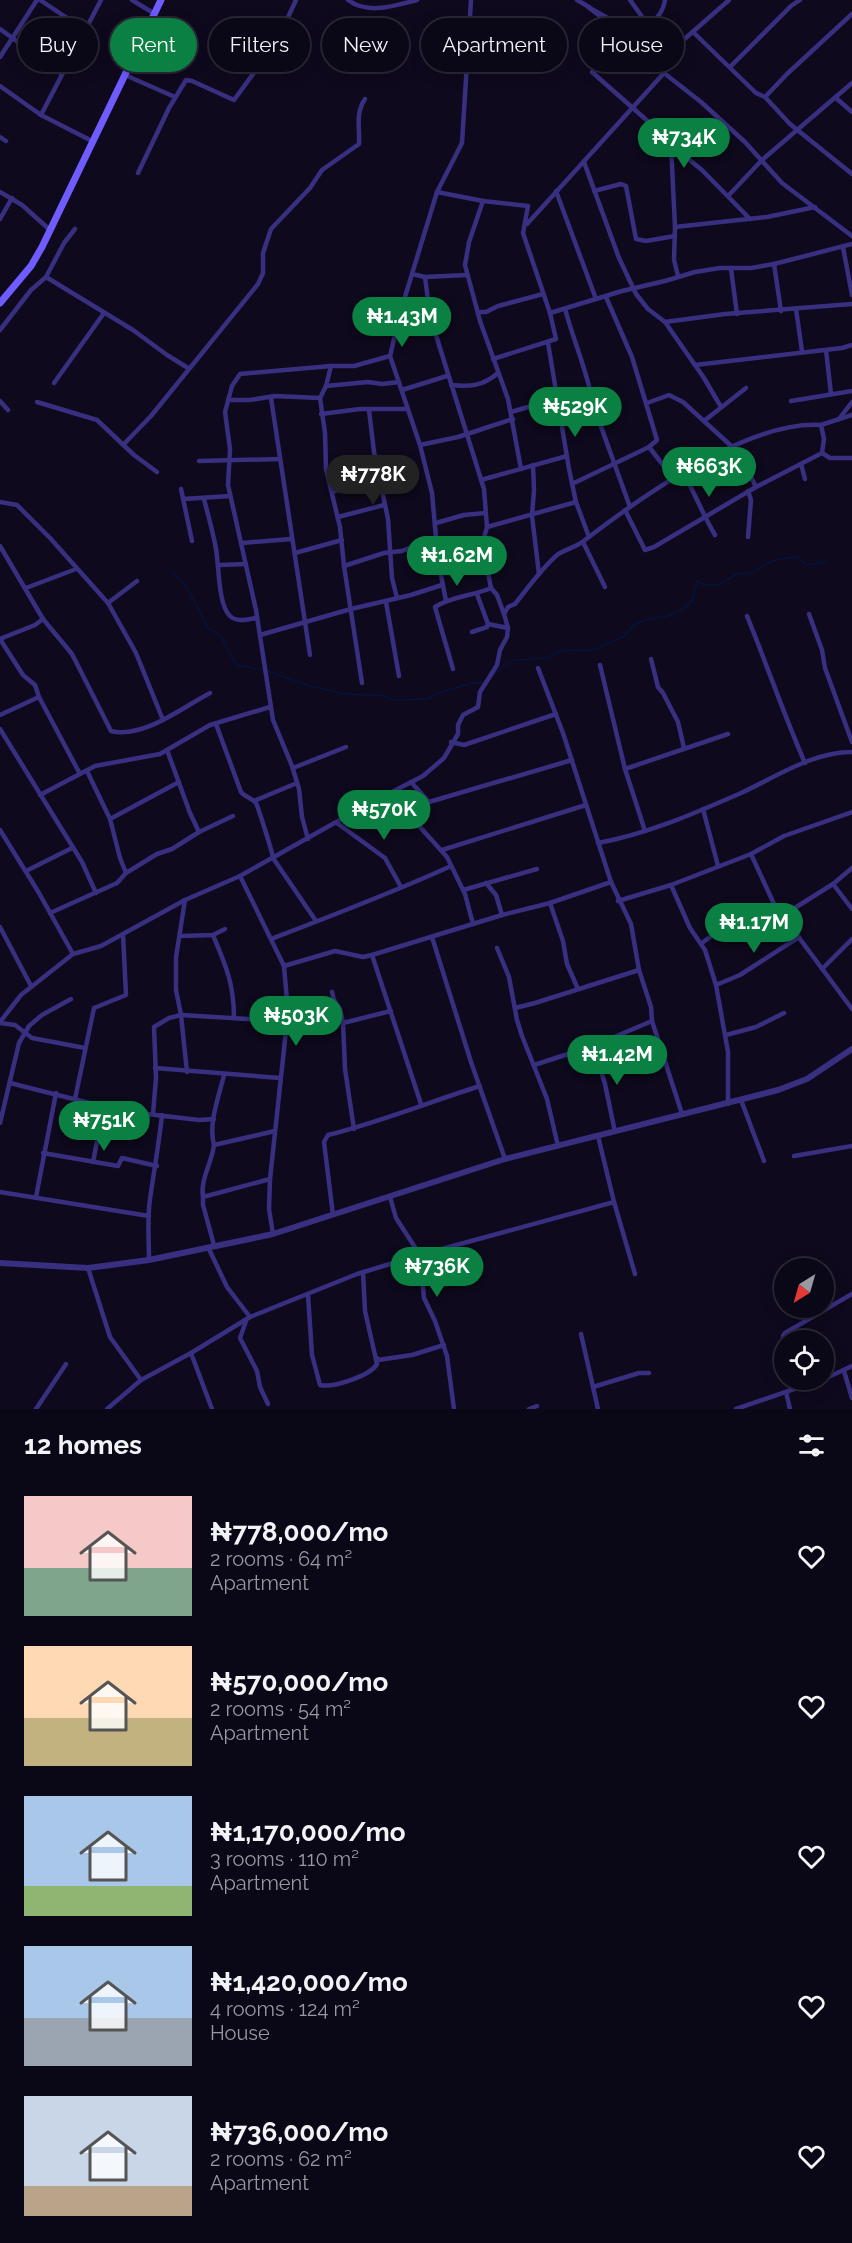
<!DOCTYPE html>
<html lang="en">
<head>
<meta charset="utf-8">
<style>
  :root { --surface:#0a0716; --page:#181523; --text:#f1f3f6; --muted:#9999a1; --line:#2a2835; --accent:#0b8043 }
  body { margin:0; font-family:Raleway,sans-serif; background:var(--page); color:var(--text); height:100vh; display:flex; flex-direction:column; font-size:22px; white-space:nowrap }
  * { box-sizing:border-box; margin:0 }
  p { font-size:20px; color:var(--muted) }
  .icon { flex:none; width:33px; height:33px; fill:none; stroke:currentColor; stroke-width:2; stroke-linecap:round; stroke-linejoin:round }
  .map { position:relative; height:1409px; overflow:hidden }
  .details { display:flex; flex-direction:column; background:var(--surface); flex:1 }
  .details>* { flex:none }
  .banner { position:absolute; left:18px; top:18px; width:816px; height:54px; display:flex; gap:12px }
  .needle { width:39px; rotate:217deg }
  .fabs { position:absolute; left:774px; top:1258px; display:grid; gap:12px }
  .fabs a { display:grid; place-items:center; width:60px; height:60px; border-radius:50%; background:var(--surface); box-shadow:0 3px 15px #0003,0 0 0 2px var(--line); font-size:30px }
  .price { position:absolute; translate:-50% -51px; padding:0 14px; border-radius:21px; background:var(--accent); color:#fff; font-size:20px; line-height:39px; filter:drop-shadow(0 2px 3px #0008) }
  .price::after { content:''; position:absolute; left:50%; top:36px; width:18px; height:14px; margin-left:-9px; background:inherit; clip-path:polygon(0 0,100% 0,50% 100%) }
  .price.on { background:#222; color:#fff }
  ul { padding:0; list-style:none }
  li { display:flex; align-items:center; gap:18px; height:150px; padding:0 24px }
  li span { display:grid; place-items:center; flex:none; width:168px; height:120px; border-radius:0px; color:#555 }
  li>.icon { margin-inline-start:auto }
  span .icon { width:72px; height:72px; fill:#fffc; stroke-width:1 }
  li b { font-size:26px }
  h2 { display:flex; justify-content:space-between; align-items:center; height:72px; padding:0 24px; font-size:26px }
  .pill { padding:0 21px; border-radius:27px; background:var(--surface); box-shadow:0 3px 15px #0003,0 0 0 2px var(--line); font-size:21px; line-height:54px }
  .pill.on { background:var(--accent); color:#fff }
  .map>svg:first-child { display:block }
</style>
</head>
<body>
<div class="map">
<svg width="852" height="1409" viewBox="0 0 852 1409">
  <rect width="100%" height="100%" fill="#0e091d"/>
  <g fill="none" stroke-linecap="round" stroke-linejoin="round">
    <g stroke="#04133c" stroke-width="1.5">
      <path d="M174,573L186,586L208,628L221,636L229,653L237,665L263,670"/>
      <path d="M268,671L310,686L345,694L386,696L392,700L426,699L447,690L474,683H482"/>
      <path d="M493,676L504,665L514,660L546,658L560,651L594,650L624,636L634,625L645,620L668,616L682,610L692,601L697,581L705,585H718L737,574L751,573L772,561L797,556L806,565L827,562"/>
    </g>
    <g stroke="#392f81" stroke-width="4.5">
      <path d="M40,0L85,30"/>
      <path d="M132,0L155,14"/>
      <path d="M348,0C368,15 394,6 417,0"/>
      <path d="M577,0L589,7"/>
      <path d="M630,0L648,25"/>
      <path d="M0,29L62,74"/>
      <path d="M693,32L756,93L765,97L790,124L852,174"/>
      <path d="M638,35L588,7L609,23L626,30L664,73L701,102L745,142L782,183L852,236"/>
      <path d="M638,35C651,22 662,18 665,0"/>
      <path d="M0,57L37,0"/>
      <path d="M656,64L729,0"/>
      <path d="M730,67L791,6L800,0"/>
      <path d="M592,72L651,124L671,145L702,170L750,219"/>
      <path d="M125,75L175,97"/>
      <path d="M0,86L41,115L92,141"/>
      <path d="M765,97L787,74L852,14"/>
      <path d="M836,98L852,112"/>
      <path d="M41,115L101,0"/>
      <path d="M0,137L6,141"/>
      <path d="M671,145L675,227L674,260L678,276"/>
      <path d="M584,162L619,258L636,294L648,309L665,322L704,378L721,407"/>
      <path d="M138,173L169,108L186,80L192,81L234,100L277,41L296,0"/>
      <path d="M556,191L596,299"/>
      <path d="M594,191L621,184L626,186L636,239L646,241L675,236"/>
      <path d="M0,192L22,205L50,230"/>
      <path d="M437,192L483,201L528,206L523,233L550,313L556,339L493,359"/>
      <path d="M729,195L762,160L852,83"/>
      <path d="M483,201L469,242L465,265L480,321L508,399L521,469"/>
      <path d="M0,219L12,198"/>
      <path d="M527,224L664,73"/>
      <path d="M675,227L767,217L815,207"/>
      <path d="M843,247L852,295"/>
      <path d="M774,264L781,311"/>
      <path d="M731,269L737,314"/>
      <path d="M412,274L425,277L467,275"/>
      <path d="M46,277L133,330L167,355L188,368"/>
      <path d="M425,277L430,316L484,489L487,527L484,538L485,558L491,588L497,595L504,614"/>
      <path d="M565,309C574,342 588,374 594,407L630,507"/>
      <path d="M796,309L802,351"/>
      <path d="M479,312H486L498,306L543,294"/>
      <path d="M550,313L622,291L665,281L695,272L720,268H751L774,264L852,244"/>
      <path d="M665,322L725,314L852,304"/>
      <path d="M0,330L31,290L46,277L64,243L75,229"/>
      <path d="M548,343L569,469L576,502L589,537"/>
      <path d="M826,350L831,394"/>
      <path d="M695,365L842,348L852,345"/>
      <path d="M331,366L326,386L320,398L325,433L326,469L340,527L344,566L362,683"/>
      <path d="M54,383L104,313"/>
      <path d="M451,385C470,387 483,386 498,373"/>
      <path d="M326,386L368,382L382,384L399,382"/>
      <path d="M402,390L447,376"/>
      <path d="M271,398L310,655"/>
      <path d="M228,400H250L275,396L320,398"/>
      <path d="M0,401L8,410"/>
      <path d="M791,401L852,391"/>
      <path d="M37,402L97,420L134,455L157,472"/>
      <path d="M647,403L669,395L683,402L739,453L756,487"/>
      <path d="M369,410L374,452L388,519L392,578L397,598"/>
      <path d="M511,412L542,403L558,401"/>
      <path d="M321,414L360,409H407"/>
      <path d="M839,419L852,402"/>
      <path d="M704,421L746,388"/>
      <path d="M821,425L852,415"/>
      <path d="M123,445L151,416L258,284L263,273V253L271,229L310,188L322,170L359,144C360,127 355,114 365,99"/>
      <path d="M420,445L458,437L513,419"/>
      <path d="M649,447L674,479"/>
      <path d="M822,453L830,458H852"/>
      <path d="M199,461L280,459"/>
      <path d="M801,464L805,479"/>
      <path d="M533,465L534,490L532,516L539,574"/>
      <path d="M683,473C695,493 703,515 715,535"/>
      <path d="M481,480L567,456"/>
      <path d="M572,484L649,447L657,440L632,357L606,297"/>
      <path d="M181,489L192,541"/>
      <path d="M333,492L349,485L379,477"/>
      <path d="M183,499L230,496"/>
      <path d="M204,499C208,515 213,532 216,549C219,565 218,605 230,616C237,623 249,619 257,618"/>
      <path d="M0,502L17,505L50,538L108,603L136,653L163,720"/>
      <path d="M625,510L645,550L654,547L756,487L822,453"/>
      <path d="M338,517L384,505"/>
      <path d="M436,523L464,515L485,513"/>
      <path d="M487,527L576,502"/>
      <path d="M748,537L751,500L748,491"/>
      <path d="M583,542L605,587"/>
      <path d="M242,543L291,539"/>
      <path d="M0,546L43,619L72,654L111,731C143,739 183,707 210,693"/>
      <path d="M295,553L342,540"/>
      <path d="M220,565L246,564"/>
      <path d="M344,566L384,553L402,551L417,545L437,541"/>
      <path d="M441,570L485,558"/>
      <path d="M26,588L76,569"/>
      <path d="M477,594L488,624"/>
      <path d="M446,601L438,560L432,493L420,445L390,356L401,310L437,192L462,143L471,0"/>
      <path d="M386,602L399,676"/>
      <path d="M108,603L137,581"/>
      <path d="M809,614L822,650L825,668L852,742"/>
      <path d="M747,616C767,665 784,715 805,763"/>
      <path d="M472,632L487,627L488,624L508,628"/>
      <path d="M260,635L351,609L411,595L442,585"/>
      <path d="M0,639L23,675L35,685L39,697L80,774"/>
      <path d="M0,639L35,625L43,619"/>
      <path d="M651,659L658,687L663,693L678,722L684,748"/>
      <path d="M600,665L625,769L645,831"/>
      <path d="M538,668L563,733L611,882L631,924L639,970L651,1007L652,1021L682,1114"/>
      <path d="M453,669L435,607C452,596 473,596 491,588"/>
      <path d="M0,715L39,697"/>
      <path d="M216,724L241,792C245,797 252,798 256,803C258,807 273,854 273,858L316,921"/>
      <path d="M0,729L82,862L96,893"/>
      <path d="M451,742L464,745L556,714"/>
      <path d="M167,750L190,813L199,832"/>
      <path d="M293,768L346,747"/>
      <path d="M625,769L728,734"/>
      <path d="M87,771L110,819L120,858L126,873"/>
      <path d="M411,782L429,802"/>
      <path d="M40,795L95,766L160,754L210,725L270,707"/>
      <path d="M254,801L297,783"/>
      <path d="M703,809L718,866"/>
      <path d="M110,819L179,782"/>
      <path d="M337,823L385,858L401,887"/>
      <path d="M0,830L39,893L73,954"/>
      <path d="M308,839L302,817L299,789L292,766L273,720L256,610L228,485L230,449L225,412L232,386L240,374L331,366H354L390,356"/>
      <path d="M598,843C648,834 695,813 741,793C776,777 812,752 852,752"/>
      <path d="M442,850L586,805"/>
      <path d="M751,854L774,904L852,1009"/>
      <path d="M26,871L72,848"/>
      <path d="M240,876L284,966L288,1012L270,1179L269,1209L273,1234"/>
      <path d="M486,883L496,895L502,915"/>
      <path d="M833,884L852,909"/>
      <path d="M671,885L690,928L705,950L716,985L728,1052V1104"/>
      <path d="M463,890L537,869"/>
      <path d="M185,900L176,957V990L181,1015L187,1072"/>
      <path d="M618,901L671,885L751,854L784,836L852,812"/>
      <path d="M550,903L563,941L567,964L578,989"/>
      <path d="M50,913L117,883L126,873L157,854L172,849L199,832L233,816"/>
      <path d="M782,916L833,884L852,868"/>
      <path d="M473,924L465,894L447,857L410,816L429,802L572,760"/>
      <path d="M0,927L31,986"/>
      <path d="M213,935C226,966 234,984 234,1018"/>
      <path d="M180,936L213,935L225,929"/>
      <path d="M432,937L471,1062L505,1159"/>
      <path d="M271,939C331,916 392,893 451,866"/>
      <path d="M702,943L714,934L774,904"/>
      <path d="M497,948L509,977L517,1020L522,1036L547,1099L558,1146"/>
      <path d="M372,955L421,1104"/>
      <path d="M284,966L335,951L363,957L372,955L502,915L550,903L611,882"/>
      <path d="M822,969L852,939"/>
      <path d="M716,985L740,975L799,937"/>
      <path d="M332,992L334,1000L340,1009L343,1023L345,1069L354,1129"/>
      <path d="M515,1008L535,1003L639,970"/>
      <path d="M0,1022L21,995L73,954L101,946L185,900L240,876L363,807L423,776L444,758L458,734V725L463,715L478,707L480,692L497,665L500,650L507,637L508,628L504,614L508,607L515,604C528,588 541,569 557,555C566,549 577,547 585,540C641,497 748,420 821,425L824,439L822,453"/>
      <path d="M0,1023L15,1025L32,1038L85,1048"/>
      <path d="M343,1023L391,1011"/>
      <path d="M726,1035L756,1027L784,1013"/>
      <path d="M593,1046L605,1084L615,1132"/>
      <path d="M534,1065L593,1046L652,1021"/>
      <path d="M155,1068L280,1078"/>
      <path d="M224,1075C219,1096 208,1124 214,1145L275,1131"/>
      <path d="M10,1083L121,1111L199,1120L214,1119"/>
      <path d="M75,1099L94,1008L126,995L123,934"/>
      <path d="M741,1100L764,1161"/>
      <path d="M153,1114L156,1078L154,1027L169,1018L181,1015L266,1020L286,1024"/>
      <path d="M0,1123L19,1043L29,1026L42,1015L71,999"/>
      <path d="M598,1136L614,1202L635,1274"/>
      <path d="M43,1153L118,1166L122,1158L157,1166"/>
      <path d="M794,1156L852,1146"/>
      <path d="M93,1162L104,1106"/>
      <path d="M0,1192L149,1216"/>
      <path d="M36,1197L56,1093"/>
      <path d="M203,1197C200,1179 212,1163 214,1145"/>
      <path d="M390,1197L396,1218L420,1255L424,1298L435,1321L447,1356L454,1409"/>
      <path d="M333,1215L324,1142L328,1135C380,1122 429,1102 480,1086"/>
      <path d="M214,1245L203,1205V1197L270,1179"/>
      <path d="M208,1247L227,1287L250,1317"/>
      <path d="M149,1260C149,1240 147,1219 150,1199C154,1171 159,1143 162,1115"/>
      <path d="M88,1268L110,1337L141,1380"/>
      <path d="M308,1295L312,1355L320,1385C333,1388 370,1376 377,1364L365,1311L363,1272"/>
      <path d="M246,1321L240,1338L257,1371L260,1387L268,1404"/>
      <path d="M581,1334L598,1409"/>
      <path d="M784,1348L783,1336L785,1333L852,1294"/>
      <path d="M191,1353L212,1409"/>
      <path d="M377,1358L378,1360L412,1355L444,1345"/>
      <path d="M844,1371L852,1398"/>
      <path d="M824,1379L852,1366"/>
      <path d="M593,1387L639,1373H649"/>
      <path d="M786,1392L790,1409"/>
      <path d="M36,1409L66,1364"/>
      <path d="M107,1409L141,1380L191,1353L250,1317L357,1274L420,1255L614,1202"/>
      <path d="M529,1409L537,1406"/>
      <path d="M736,1409L820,1380"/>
    </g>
    <path stroke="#392f81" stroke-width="6" d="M0,1263L88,1268L149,1260L273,1234L505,1159L778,1090L807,1079L852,1049"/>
    <path stroke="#6e5cff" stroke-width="7" d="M0,303L31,266L42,247L161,0"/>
  </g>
</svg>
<div class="fabs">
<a><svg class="needle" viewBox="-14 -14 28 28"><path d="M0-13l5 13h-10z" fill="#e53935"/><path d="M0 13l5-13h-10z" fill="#9999a1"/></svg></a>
<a><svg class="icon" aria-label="locate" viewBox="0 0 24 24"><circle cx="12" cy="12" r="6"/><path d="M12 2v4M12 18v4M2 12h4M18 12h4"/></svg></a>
</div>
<b class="price" style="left:684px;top:169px">₦734K</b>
<b class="price" style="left:402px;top:348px">₦1.43M</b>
<b class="price" style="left:575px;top:438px">₦529K</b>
<b class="price" style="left:709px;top:498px">₦663K</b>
<b class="price on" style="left:373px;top:506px">₦778K</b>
<b class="price" style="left:457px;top:587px">₦1.62M</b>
<b class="price" style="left:384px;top:841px">₦570K</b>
<b class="price" style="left:754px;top:954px">₦1.17M</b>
<b class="price" style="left:296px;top:1047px">₦503K</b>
<b class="price" style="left:617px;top:1086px">₦1.42M</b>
<b class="price" style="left:104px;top:1152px">₦751K</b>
<b class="price" style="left:437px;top:1298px">₦736K</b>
<div class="banner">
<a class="pill">Buy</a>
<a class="pill on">Rent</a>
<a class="pill">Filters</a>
<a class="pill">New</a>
<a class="pill">Apartment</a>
<a class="pill">House</a>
</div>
</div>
<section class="details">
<h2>12 homes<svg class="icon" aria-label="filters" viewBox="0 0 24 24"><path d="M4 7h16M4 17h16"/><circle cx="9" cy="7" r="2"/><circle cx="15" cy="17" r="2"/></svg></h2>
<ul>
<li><span style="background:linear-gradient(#f6c9c9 60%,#7fa58c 0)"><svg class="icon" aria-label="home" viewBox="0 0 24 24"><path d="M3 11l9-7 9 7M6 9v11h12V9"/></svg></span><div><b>₦778,000/mo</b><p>2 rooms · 64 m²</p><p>Apartment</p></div><svg class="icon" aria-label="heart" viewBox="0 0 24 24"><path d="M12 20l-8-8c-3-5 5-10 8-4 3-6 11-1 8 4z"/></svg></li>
<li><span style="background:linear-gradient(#ffd9b3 60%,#c2b280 0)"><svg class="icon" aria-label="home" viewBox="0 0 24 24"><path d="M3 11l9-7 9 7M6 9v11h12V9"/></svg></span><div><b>₦570,000/mo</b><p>2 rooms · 54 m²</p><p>Apartment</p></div><svg class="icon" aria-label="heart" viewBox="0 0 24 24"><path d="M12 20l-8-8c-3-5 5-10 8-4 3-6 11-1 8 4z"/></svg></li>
<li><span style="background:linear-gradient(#a9c7e8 75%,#8fb573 0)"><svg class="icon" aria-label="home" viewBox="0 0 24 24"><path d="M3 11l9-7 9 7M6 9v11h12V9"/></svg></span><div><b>₦1,170,000/mo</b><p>3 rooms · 110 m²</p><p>Apartment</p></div><svg class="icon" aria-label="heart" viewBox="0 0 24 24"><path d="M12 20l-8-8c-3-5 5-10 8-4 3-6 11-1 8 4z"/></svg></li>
<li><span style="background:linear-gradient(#a9c7e8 60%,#9aa5b1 0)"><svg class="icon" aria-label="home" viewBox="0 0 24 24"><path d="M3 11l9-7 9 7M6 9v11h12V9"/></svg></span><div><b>₦1,420,000/mo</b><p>4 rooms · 124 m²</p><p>House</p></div><svg class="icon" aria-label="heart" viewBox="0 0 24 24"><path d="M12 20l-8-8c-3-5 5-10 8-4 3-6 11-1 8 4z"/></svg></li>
<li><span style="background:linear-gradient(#c9d6e8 75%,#b9a48a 0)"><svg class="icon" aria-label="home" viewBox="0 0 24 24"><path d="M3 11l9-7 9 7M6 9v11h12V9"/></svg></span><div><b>₦736,000/mo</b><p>2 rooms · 62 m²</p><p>Apartment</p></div><svg class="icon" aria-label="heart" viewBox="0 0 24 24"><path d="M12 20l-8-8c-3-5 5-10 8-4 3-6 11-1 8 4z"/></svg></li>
</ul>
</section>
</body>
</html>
